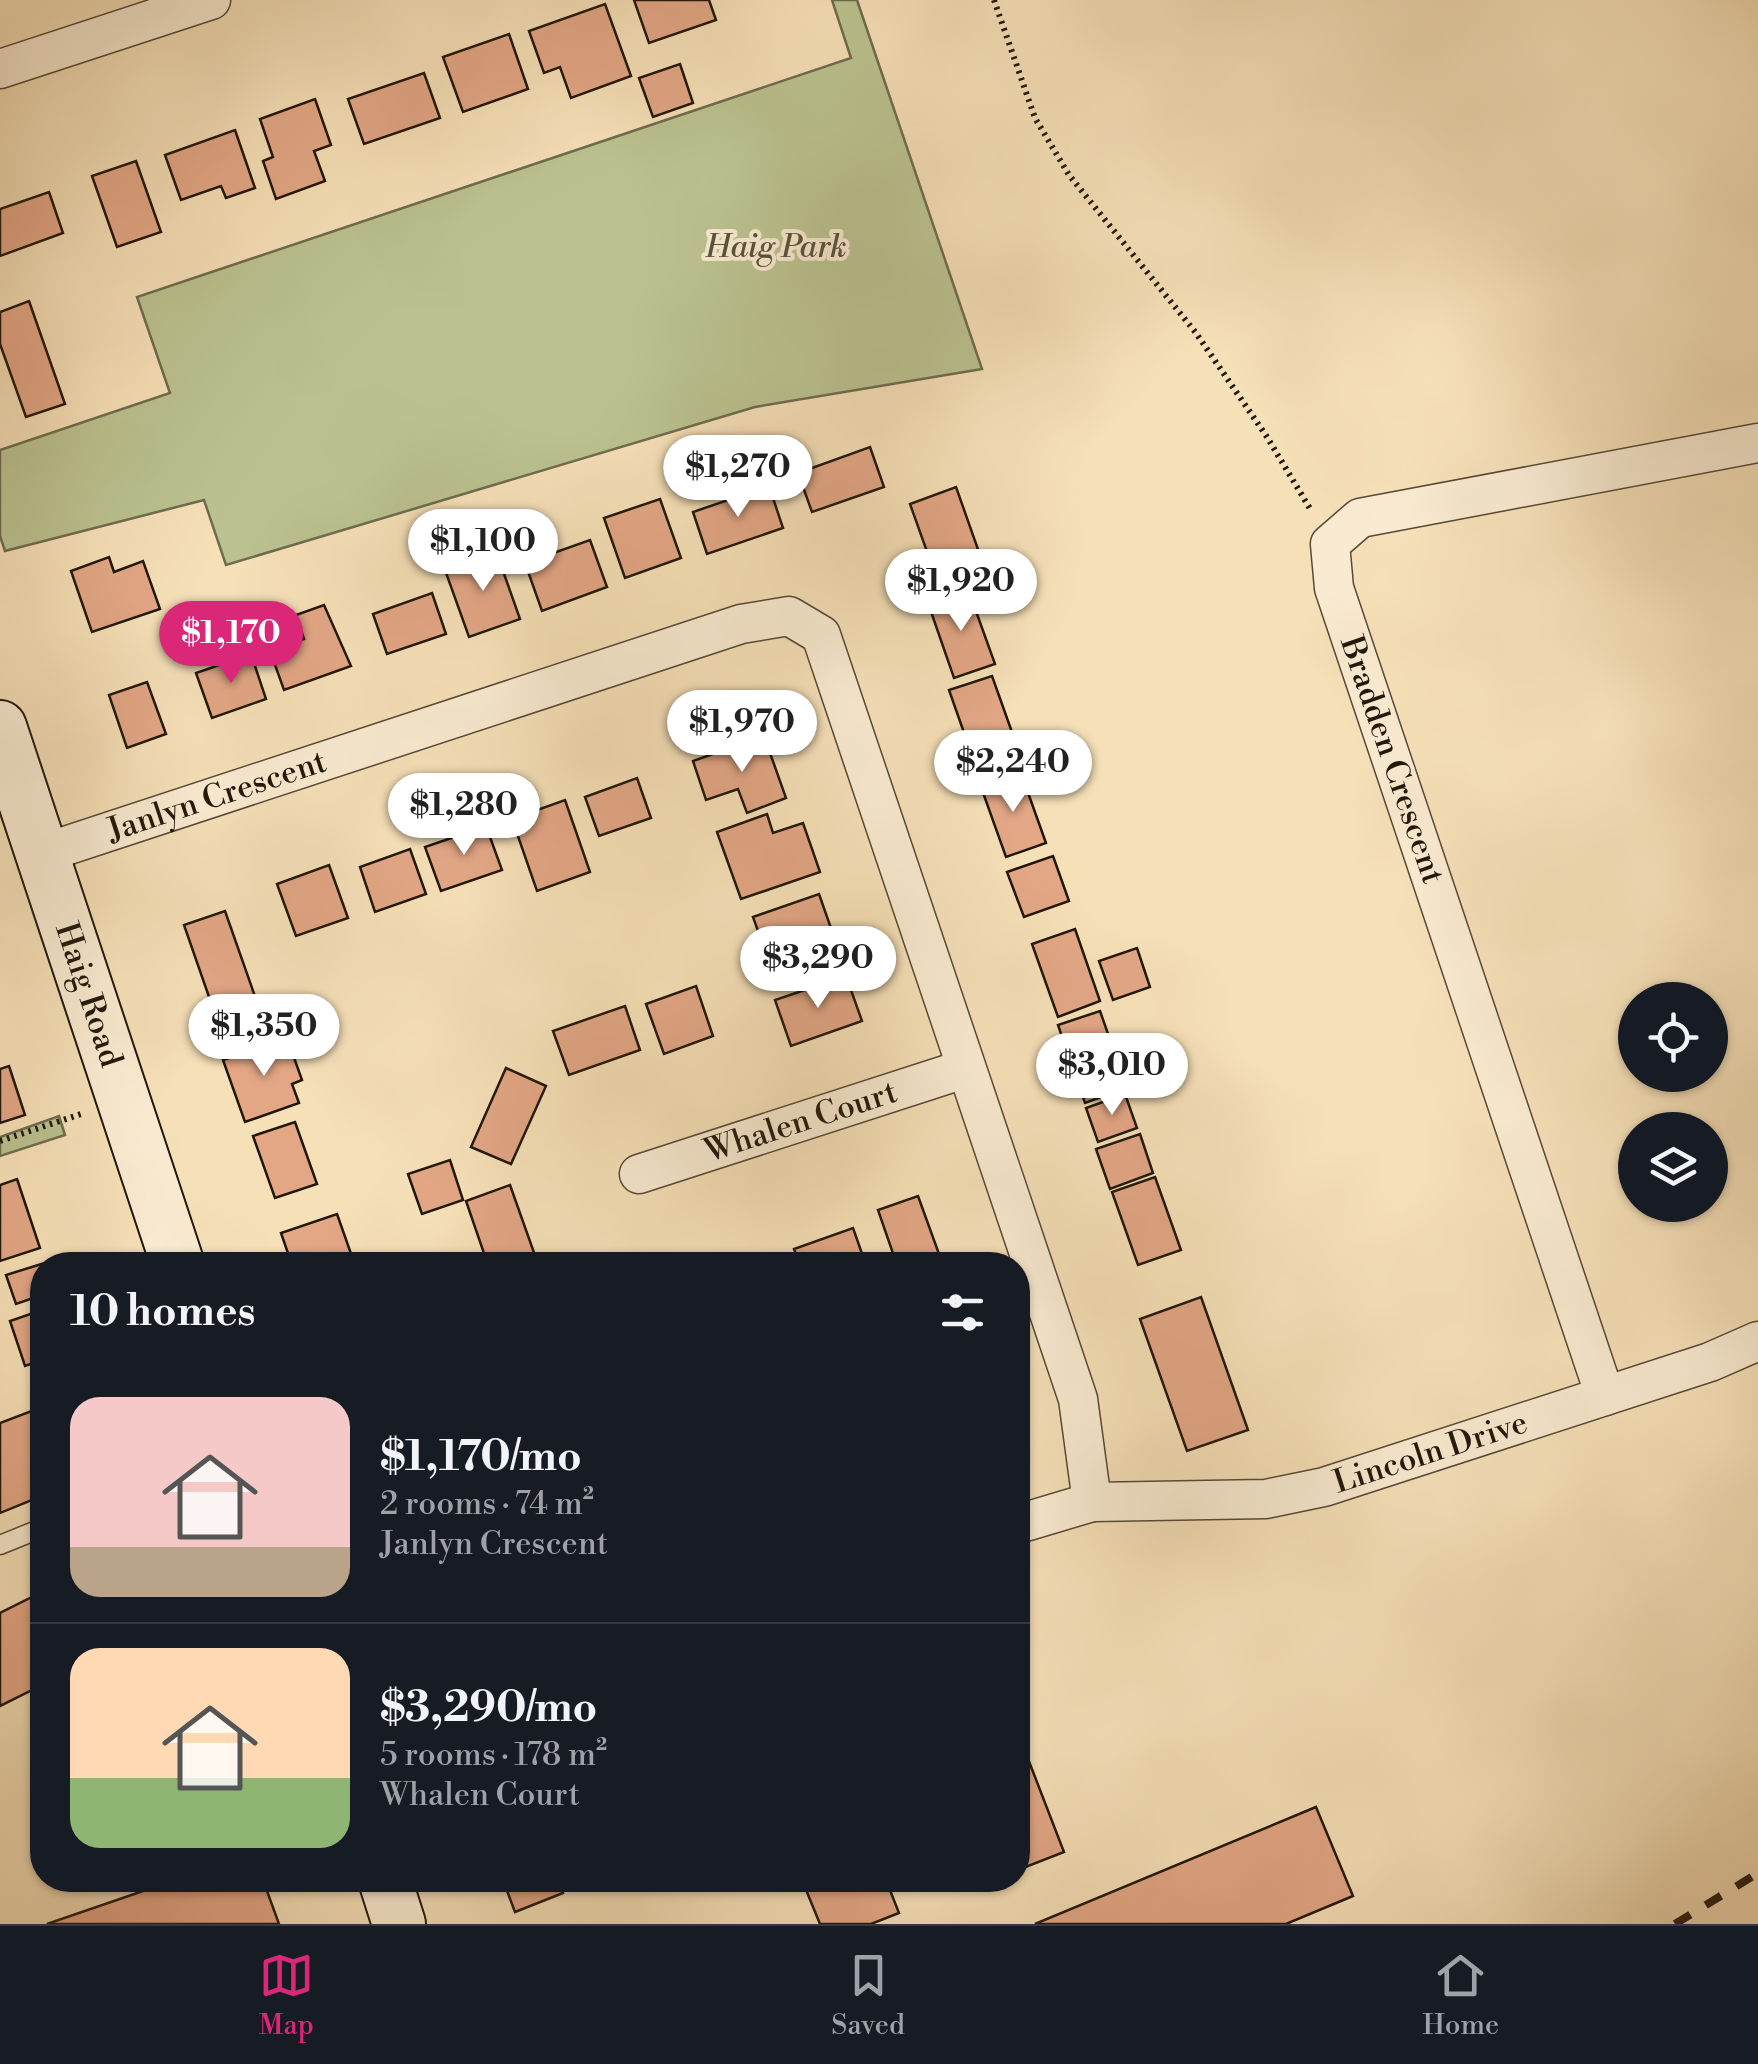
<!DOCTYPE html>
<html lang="en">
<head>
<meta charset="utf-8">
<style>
  :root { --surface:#171b24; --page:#20242c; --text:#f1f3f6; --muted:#9ea1a6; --line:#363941; --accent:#db2777 }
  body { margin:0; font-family:"Libre Bodoni",serif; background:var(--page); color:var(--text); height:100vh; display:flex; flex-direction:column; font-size:38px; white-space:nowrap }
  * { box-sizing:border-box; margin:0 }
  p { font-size:32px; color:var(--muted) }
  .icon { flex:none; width:55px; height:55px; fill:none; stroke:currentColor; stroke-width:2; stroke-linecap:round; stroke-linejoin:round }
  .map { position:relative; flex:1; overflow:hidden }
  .panel { position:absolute; left:30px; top:1252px; width:1000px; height:640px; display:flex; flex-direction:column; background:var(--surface); border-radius:40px; box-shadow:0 2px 8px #0004 }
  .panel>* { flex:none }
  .tools { position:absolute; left:1618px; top:982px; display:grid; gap:20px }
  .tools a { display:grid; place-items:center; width:110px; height:110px; border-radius:50%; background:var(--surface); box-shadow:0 2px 8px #0004; font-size:50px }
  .price { position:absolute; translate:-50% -85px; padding:0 22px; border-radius:35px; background:#fff; color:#222; font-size:32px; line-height:65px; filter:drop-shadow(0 2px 5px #0008) }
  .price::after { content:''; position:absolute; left:50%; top:60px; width:30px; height:22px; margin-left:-15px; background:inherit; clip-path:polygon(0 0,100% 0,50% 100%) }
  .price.active { background:var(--accent); color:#fff }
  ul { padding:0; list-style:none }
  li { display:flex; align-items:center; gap:30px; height:250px; padding:0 40px }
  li+li { border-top:2px solid var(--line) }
  li span { display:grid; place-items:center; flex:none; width:280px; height:200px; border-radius:30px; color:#555 }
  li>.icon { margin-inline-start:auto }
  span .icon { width:120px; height:120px; fill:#fffc; stroke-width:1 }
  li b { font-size:42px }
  h2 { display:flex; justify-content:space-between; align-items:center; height:120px; padding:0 40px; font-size:42px }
  .dock { display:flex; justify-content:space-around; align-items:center; height:140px; border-top:2px solid var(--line); background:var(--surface); font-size:28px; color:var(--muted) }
  .dock a { display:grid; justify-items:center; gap:5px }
  .dock .active { color:var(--accent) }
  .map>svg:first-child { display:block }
</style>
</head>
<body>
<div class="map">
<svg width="1758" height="1924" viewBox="0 0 1758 1924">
  <rect width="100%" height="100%" fill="#f6e0b8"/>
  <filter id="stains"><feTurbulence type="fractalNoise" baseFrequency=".002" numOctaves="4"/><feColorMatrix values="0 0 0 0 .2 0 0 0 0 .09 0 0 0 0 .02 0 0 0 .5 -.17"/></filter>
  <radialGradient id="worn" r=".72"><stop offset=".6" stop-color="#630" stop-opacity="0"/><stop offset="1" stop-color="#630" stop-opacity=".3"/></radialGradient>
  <g fill="#bbc290" stroke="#6e6c4e" stroke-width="2.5">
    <path d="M832,0H857L982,369L755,407L226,565L204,500L5,551L0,536V450L170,393L137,297L851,58Z"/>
    <path d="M59,1116L65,1135L0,1156V1137Z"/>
  </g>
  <g fill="#e3a786" stroke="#20170b" stroke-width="2.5">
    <path d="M634,0H709L716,20L649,43Z"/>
    <path d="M605,4L631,76L571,98L560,67L544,73L529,31Z"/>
    <path d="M509,34L528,89L463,112L443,57Z"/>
    <path d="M680,64L693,103L653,117L639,78Z"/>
    <path d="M424,73L440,118L364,144L348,99Z"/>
    <path d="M315,99L331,145L314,151L325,181L276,199L263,161L273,157L260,119Z"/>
    <path d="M235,130L255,188L226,198L221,186L181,200L165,155Z"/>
    <path d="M136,161L161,232L117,247L92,176Z"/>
    <path d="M49,192L63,233L0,256V209Z"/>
    <path d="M29,301L65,404L26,417L0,344V312Z"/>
    <path d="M870,447L884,487L812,512L798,473Z"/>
    <path d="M769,486L783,528L707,554L693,512Z"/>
    <path d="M956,487L986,572L940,588L910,504Z"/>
    <path d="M660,499L681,558L625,578L604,518Z"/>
    <path d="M590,540L607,587L542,611L525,563Z"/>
    <path d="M496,551L520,619L469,637L445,570Z"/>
    <path d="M109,557L114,572L143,561L160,609L92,632L71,571Z"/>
    <path d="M968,589L995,664L954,678L928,603Z"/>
    <path d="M432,593L446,634L387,654L373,614Z"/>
    <path d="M324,605L351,666L284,690L270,651L304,639L296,615Z"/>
    <path d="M251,654L266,699L212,718L196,673Z"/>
    <path d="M992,676L1018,749L975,764L949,690Z"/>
    <path d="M147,682L166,734L127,748L109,695Z"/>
    <path d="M764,736L786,798L747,813L738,789L706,800L693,761Z"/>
    <path d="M1021,773L1046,843L1006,857L981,787Z"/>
    <path d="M637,778L651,818L599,836L585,797Z"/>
    <path d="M565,800L590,872L537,891L512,819Z"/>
    <path d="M767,814L773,833L803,823L820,872L741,899L717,832Z"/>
    <path d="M486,826L502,870L441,891L425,847Z"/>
    <path d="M410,849L426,894L375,912L360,867Z"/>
    <path d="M1053,856L1069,901L1024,917L1007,872Z"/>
    <path d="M329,865L348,918L296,936L277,884Z"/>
    <path d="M819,894L840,954L774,976L753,917Z"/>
    <path d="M225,911L257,1002L216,1017L184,925Z"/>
    <path d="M1075,929L1100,1001L1058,1017L1032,944Z"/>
    <path d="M1137,948L1150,987L1113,1000L1099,961Z"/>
    <path d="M846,976L862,1021L791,1046L775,1000Z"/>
    <path d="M696,986L713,1036L664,1054L646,1004Z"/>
    <path d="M625,1006L640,1050L569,1075L553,1031Z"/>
    <path d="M1100,1011L1127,1088L1085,1103L1058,1025Z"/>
    <path d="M287,1038L302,1080L292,1084L299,1103L245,1122L223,1060Z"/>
    <path d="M9,1066L25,1115L0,1123V1069Z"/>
    <path d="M506,1068L546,1086L511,1164L471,1147Z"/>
    <path d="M1125,1094L1137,1128L1098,1142L1086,1108Z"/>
    <path d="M295,1122L317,1184L275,1198L253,1136Z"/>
    <path d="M1140,1134L1153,1173L1110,1189L1096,1149Z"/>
    <path d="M450,1160L463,1200L422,1214L408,1174Z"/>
    <path d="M1155,1177L1181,1250L1138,1265L1112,1192Z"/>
    <path d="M17,1179L40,1248L0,1261V1185Z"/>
    <path d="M510,1185L538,1264L536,1265H488L466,1201Z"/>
    <path d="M918,1196L943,1265H897L878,1210Z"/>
    <path d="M337,1214L355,1265H292L281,1233Z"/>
    <path d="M853,1228L866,1265H800L794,1249Z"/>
    <path d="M48,1262L42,1265V1295L16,1304L6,1275Z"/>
    <path d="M1201,1297L1248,1430L1187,1451L1140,1319Z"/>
    <path d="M42,1310V1360L25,1366L10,1321Z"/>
    <path d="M42,1407V1496L0,1513V1423Z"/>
    <path d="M42,1592V1685L0,1706V1613Z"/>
    <path d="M1018,1733L1064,1852L1018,1870Z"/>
    <path d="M1316,1807L1353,1896L1286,1924H1035Z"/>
    <path d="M175,1880H263L279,1924H47Z"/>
    <path d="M503,1880H558L563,1893L515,1912Z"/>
    <path d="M802,1880H886L899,1913L871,1924H820Z"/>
  </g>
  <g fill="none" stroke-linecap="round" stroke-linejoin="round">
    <g stroke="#564936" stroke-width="21">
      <path id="lane" d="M0,1545L42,1528"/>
    </g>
    <g stroke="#564936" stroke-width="41">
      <g id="street">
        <path d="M0,69L211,0"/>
        <path id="s1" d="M41,854L741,624L789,616L821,635L1078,1399L1092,1502L1018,1524"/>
        <path id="s2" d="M639,1174L964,1069"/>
        <path d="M1605,1396L1334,588L1330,544L1360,518L1758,443"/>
        <path id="s3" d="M1092,1502L1266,1499L1324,1487L1710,1362L1758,1341"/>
      </g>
    </g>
    <g stroke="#20170b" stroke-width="56">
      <g id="secondary">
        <path id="s4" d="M0,727L178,1265"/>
        <path d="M385,1880L399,1924"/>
      </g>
    </g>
    <g stroke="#20170b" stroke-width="6" stroke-dasharray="2.5 5" stroke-linecap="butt">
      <path d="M994,0L1035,118L1069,175L1196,333L1267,437L1312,512"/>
      <path d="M0,1141L84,1113"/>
    </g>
    <use href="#lane" stroke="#f9ebd1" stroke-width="18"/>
    <use href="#street" stroke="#f9ebd1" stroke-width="38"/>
    <use href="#secondary" stroke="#f9ebd1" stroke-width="52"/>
    <path stroke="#20170b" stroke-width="8" stroke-dasharray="18 18" stroke-linecap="butt" d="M1675,1924L1758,1873"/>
  </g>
  <g text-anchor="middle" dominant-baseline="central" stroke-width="8" stroke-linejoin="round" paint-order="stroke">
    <g font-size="32" font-style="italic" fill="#56533a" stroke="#f9ebd1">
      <text x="776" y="247">Haig Park</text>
    </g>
    <g font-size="32" fill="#20170b" stroke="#f9ebd1">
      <text transform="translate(1392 760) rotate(71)">Bradden Crescent</text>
      <text stroke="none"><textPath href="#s1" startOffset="185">Janlyn Crescent</textPath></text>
      <text stroke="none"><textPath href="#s4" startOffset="282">Haig Road</textPath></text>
      <text stroke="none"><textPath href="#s2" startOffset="170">Whalen Court</textPath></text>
      <text stroke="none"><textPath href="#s3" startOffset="345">Lincoln Drive</textPath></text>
    </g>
  </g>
  <rect width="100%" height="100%" filter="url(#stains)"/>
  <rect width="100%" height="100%" fill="url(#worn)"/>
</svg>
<div class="tools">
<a><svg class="icon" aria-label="locate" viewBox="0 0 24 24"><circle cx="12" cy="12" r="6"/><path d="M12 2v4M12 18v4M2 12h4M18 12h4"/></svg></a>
<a><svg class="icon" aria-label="layers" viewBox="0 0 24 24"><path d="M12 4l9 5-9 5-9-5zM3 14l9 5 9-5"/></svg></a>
</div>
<b class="price" style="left:738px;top:520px">$1,270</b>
<b class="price" style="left:483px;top:594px">$1,100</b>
<b class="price" style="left:961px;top:634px">$1,920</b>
<b class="price active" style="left:231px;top:686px">$1,170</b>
<b class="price" style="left:742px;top:775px">$1,970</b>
<b class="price" style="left:1013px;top:815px">$2,240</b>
<b class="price" style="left:464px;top:858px">$1,280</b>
<b class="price" style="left:818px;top:1011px">$3,290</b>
<b class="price" style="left:264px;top:1079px">$1,350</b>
<b class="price" style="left:1112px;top:1118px">$3,010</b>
<section class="panel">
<h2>10 homes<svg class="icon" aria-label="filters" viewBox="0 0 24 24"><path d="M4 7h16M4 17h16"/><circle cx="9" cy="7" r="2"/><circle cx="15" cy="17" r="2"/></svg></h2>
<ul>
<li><span style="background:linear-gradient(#f6c9c9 75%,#b9a48a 0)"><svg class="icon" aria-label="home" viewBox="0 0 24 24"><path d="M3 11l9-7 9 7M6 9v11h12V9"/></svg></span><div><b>$1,170/mo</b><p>2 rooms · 74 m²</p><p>Janlyn Crescent</p></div></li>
<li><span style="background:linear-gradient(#ffd9b3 65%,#8fb573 0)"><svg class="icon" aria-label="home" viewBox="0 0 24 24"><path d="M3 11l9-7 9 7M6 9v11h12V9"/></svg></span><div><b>$3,290/mo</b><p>5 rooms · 178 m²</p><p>Whalen Court</p></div></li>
</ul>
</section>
</div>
<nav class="dock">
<a class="active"><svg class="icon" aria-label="map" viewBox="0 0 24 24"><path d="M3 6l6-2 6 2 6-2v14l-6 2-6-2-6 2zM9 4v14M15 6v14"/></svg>Map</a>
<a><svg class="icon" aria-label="saved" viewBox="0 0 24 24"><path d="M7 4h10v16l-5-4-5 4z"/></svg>Saved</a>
<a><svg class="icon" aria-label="home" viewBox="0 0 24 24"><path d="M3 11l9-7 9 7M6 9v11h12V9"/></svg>Home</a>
</nav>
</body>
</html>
